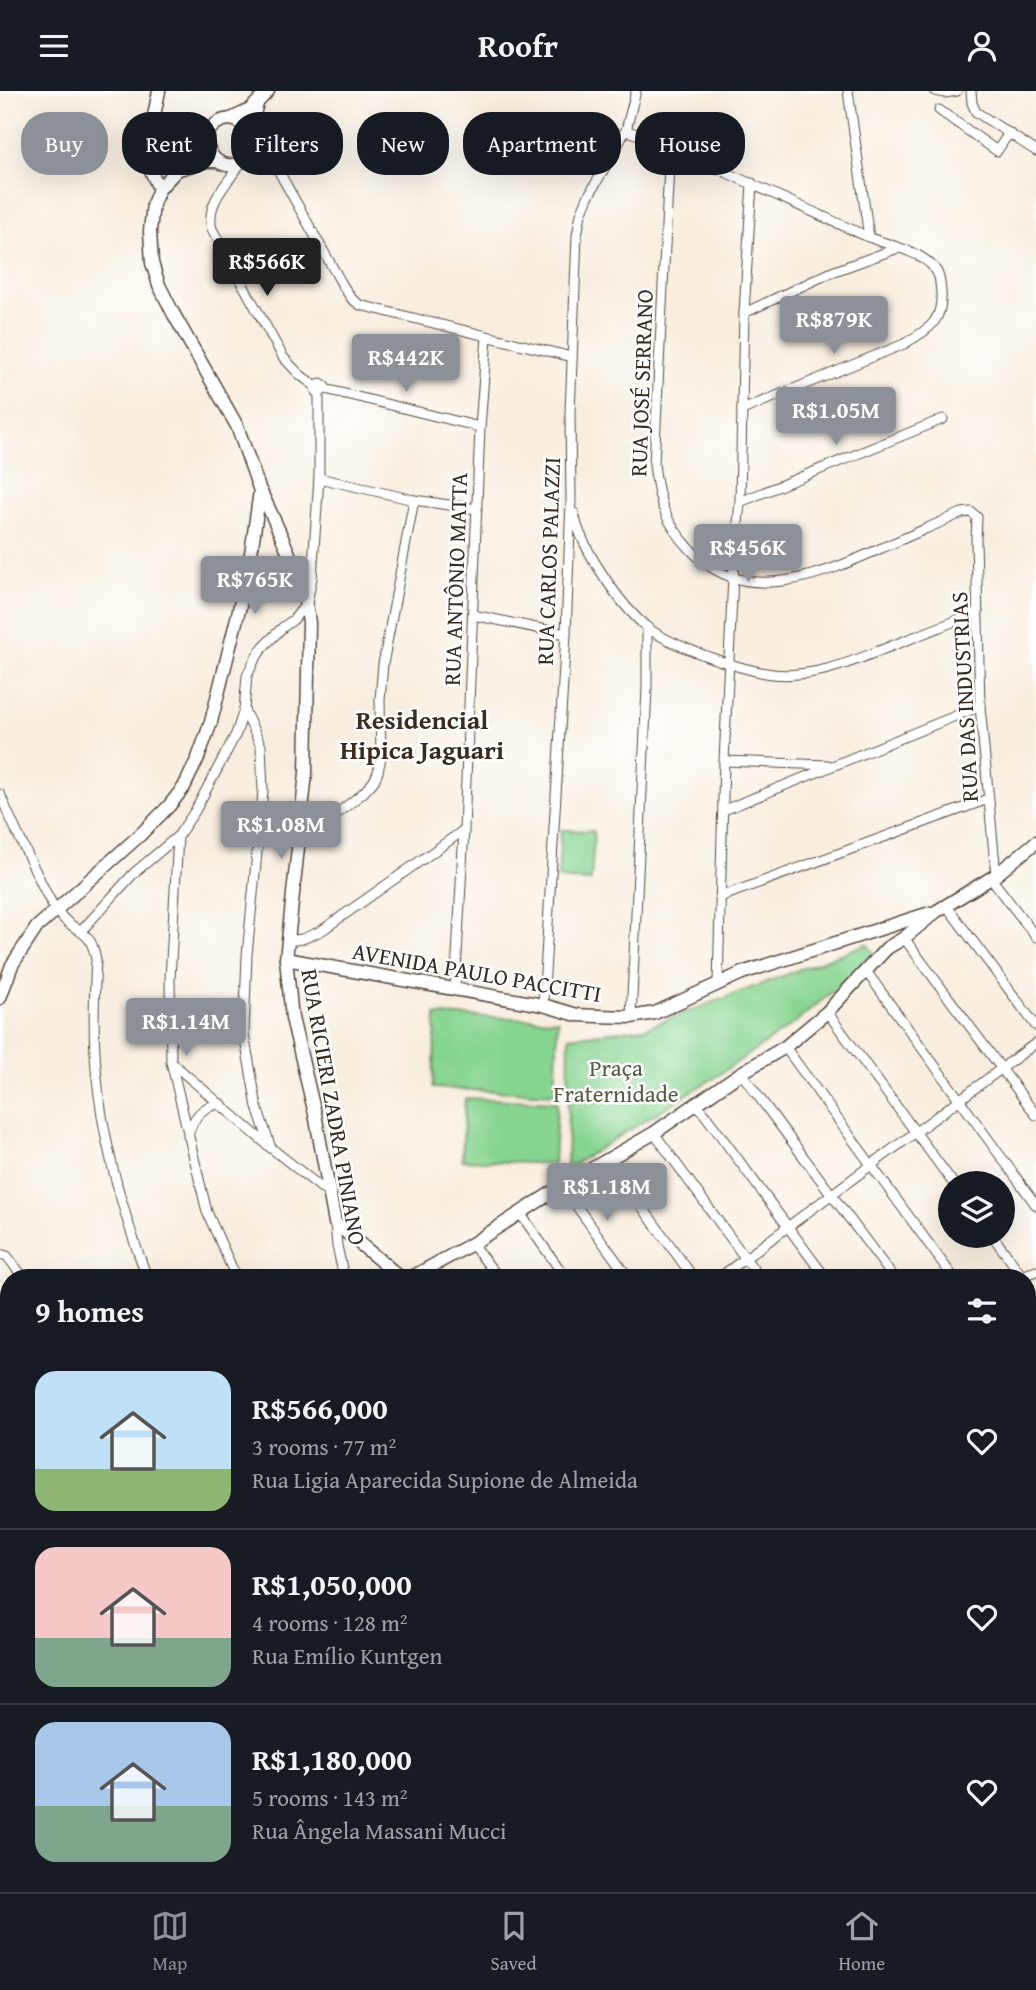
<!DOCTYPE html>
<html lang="en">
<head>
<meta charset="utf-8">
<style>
  :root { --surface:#171b24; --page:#20242c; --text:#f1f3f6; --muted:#9ea1a6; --line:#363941; --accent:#8c9099 }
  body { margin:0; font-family:"Gentium Book Plus",serif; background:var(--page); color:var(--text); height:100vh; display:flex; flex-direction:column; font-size:26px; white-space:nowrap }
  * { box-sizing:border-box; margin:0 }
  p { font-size:23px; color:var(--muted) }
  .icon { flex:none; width:38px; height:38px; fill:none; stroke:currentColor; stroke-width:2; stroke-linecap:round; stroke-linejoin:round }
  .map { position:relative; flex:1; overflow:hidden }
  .panel { position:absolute; left:0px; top:1178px; width:1036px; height:625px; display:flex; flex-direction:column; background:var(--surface); border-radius:28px 28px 0 0; box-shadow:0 7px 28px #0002 }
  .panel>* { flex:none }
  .guide { position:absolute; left:21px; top:21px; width:994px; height:63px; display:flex; gap:14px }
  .fabs { position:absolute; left:938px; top:1080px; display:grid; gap:14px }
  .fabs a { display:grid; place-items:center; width:77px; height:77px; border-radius:50%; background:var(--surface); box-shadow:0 7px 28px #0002; font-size:35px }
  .price { position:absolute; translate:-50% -60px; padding:0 16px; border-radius:7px; background:var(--accent); color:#fff; font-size:23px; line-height:46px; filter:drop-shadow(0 2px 4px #0008) }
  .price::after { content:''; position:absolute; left:50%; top:42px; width:21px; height:16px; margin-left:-10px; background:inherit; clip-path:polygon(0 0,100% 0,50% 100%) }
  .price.on { background:#222; color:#fff }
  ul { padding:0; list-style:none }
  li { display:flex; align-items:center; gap:21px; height:175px; padding:0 35px }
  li+li { border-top:2px solid var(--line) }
  li span { display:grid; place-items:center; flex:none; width:196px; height:140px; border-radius:21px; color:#555 }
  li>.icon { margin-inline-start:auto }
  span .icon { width:84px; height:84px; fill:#fffc; stroke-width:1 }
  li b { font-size:30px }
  h2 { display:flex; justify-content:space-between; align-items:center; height:84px; padding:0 35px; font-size:30px }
  .pill { padding:0 24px; border-radius:28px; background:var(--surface); box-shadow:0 7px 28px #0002; font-size:24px; line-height:63px }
  .pill.on { background:var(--accent); color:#fff }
  header { display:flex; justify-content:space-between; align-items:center; height:91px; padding:0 35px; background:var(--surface); font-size:32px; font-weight:800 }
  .menu { display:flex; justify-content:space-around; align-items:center; height:98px; border-top:2px solid var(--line); background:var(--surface); font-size:19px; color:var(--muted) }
  .menu a { display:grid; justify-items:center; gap:4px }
  .menu .on { color:var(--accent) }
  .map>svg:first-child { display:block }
</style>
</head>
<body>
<header><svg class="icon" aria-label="menu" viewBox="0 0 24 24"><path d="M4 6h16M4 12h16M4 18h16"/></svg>Roofr<svg class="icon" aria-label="person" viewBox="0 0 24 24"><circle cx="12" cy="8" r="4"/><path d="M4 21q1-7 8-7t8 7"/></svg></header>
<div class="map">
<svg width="1036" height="1801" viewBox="0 0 1036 1801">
  <rect width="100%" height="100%" fill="#fff"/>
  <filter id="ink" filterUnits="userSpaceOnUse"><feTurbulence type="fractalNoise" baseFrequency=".0143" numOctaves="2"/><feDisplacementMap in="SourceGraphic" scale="14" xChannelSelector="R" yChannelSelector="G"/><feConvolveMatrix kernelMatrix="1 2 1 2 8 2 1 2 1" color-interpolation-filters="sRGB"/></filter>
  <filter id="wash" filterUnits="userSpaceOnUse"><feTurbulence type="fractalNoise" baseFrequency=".00686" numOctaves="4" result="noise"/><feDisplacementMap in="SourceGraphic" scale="28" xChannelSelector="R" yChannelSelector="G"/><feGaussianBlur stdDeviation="1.57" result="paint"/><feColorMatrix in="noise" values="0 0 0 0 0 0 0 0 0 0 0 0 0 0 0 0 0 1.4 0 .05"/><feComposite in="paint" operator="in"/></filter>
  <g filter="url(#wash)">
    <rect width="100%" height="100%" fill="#f8eedf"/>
    <g fill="#87d491" stroke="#617f58" stroke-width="2">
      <path d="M561,739L594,740L591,790L558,788Z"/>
      <path d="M867,853L875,864L796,931L717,985L579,1070L567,1080L569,946L645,937Z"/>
      <path d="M436,924L558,929L555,1003L433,997Z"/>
      <path d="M465,1007L557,1011L554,1073L462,1069Z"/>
    </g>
    <g fill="#6db67b" stroke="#54704c" stroke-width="2">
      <path d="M1036,1302V1450L1027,1460V1310Z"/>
      <path d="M0,1722L9,1728V1794H51L47,1801H0Z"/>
      <path d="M129,1794H174L175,1801H134Z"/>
      <path d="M253,1794H396L400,1801H261Z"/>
      <path d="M540,1794H626L628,1801H542L544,1799Z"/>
    </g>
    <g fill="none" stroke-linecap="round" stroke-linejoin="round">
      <g stroke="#88b7f3" stroke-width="2.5">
        <path d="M1027,1335L1036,1326"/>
        <path d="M1027,1707L1036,1703"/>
        <path d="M617,1794L619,1801"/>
        <path d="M874,1801L892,1794"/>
      </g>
    </g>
  </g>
  <g filter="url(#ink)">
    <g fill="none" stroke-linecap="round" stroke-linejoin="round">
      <g stroke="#57473b" stroke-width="11">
        <g id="street">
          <path d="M848,0L869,146"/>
          <path d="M935,0L945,2L957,0"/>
          <path d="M971,0L972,12L976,21L1036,60"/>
          <path d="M939,19L997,60L1009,42"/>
          <path d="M626,39C707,71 786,109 866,145C886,154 919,159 933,176C940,183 940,191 941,201C943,232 928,238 904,253L742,319"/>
          <path d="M252,52L278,79L343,195L352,208L360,214L572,266"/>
          <path d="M670,56L654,373C659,412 664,430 691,459C744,518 824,483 884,456C910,445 936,433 962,422L971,421L977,426L976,449L980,615L996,784"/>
          <path d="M241,72C228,92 205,112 212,138L283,266L299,283L315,295"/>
          <path d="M744,222L832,181L898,157"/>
          <path d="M325,298L480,336"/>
          <path d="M319,387L414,409L477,418"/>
          <path d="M740,411L943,328"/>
          <path d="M574,422C580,456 621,516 648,537C672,555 736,577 766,582C776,584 788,584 798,583C830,581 860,567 889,556C919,544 948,533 978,521"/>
          <path d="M473,524L566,543"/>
          <path d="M244,619L261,655L263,700L247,864L244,943L257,1016L271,1057"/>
          <path d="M724,670L828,674"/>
          <path d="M0,703C12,732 25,759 39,787C45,800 51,814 61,825C78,844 91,837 96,869C94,904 93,942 96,977C102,1048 122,1120 147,1186"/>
          <path d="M724,719L980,615"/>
          <path d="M178,745L170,888L171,971L207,1121L236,1186"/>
          <path d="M299,753L363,702L374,690L378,681L381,666L380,609L383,573L414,409"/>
          <path d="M991,787L1036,846"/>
          <path d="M720,806L988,708"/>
          <path d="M946,814L1036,935"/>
          <path d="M82,839L134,782L178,745L195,720L236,643L244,619L247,585L254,570L263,556L283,536L293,529L307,512L312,487L319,387V302L316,301L315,297L317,293L321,292L324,294L325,298L319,302"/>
          <path d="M904,847L1036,1024"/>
          <path d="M288,850L302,848L321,840L464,739"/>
          <path d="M866,880L1036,1114"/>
          <path d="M718,893L724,670L733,486L740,411L744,222L752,92"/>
          <path d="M455,900L464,739L480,336L487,246"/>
          <path d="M543,914L566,543L571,409L570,322L577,144L581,123L588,106L626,39L636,0"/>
          <path d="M827,921L953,1092"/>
          <path d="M631,926L647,598V536"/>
          <path d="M785,956L953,1186"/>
          <path d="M171,971L271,1057L328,1102"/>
          <path d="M741,982L893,1186"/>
          <path d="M697,1013L825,1186"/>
          <path d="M654,1042L759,1186"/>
          <path d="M188,1045C193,1026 202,1014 222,1013"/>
          <path d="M608,1069L693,1186"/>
          <path d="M562,1095L628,1186"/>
          <path d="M520,1122L565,1186"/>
          <path d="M335,1132L337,1155L344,1186"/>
          <path d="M992,1144L1022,1185"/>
          <path d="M472,1153L498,1186"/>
          <path d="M0,1163L7,1165L23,1186"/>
          <path d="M720,1186L1036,952"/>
          <path d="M1018,1186L1036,1180"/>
          <path d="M0,1387H9"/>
          <path d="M0,1519L4,1540L9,1550"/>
          <path d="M1027,1771L1036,1765"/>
          <path d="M995,1801L1002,1794"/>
        </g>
      </g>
      <g stroke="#57473b" stroke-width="15">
        <g id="secondary">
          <path d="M231,28L250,19L268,0"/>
          <path d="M250,42C243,31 232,24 219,31C190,46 219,89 243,69C255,59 250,47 251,34C252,27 255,20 257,13"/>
          <path d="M179,78L206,70H216"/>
          <path d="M159,98L149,75L147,59L159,0"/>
          <path d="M261,401C278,437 305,492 309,532L306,682L286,868L292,927L315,1023L335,1132L400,1186"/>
          <path d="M286,868L543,914L577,924L597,925L631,926L655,922L742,882L930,822"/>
          <path d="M0,907L12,874L37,836L140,744L169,715L184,696L198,667L211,631L239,519L249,476L260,400L237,335L173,222L159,194L152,172L150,140L153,113L159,98L207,47"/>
          <path d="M412,1186L472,1153L562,1095L654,1042L741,982L785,956L827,921L887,857L904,847L937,820L996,784L1036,751"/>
          <path d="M1027,1222L1036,1217"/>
          <path d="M770,1794L778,1801"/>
        </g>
      </g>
      <g stroke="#57473b" stroke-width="17">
        <g id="primary">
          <path d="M1027,1534L1036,1526"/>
          <path d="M734,1801L742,1794"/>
        </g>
      </g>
      <use href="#street" stroke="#fff" stroke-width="9"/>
      <use href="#secondary" stroke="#fff" stroke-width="12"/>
      <use href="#primary" stroke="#fff" stroke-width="14"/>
    </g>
  </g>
  <g text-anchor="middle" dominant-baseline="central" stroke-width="5" stroke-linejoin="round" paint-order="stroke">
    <g font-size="23" fill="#3b2a1e" stroke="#fff">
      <text transform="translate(641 292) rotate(-88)">RUA JOSÉ SERRANO</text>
      <text transform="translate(548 470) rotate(-88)">RUA CARLOS PALAZZI</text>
      <text transform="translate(455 488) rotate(-88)">RUA ANTÔNIO MATTA</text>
      <text transform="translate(964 606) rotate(-93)">RUA DAS INDUSTRIAS</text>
      <text transform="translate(477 881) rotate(10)">AVENIDA PAULO PACCITTI</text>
      <text transform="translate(334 1016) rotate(80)">RUA RICIERI ZADRA PINIANO</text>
    </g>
    <g font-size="23" fill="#525d40" stroke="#fff">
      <text x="616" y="976">Praça<tspan x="616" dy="26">Fraternidade</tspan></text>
    </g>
    <g font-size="26" font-weight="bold" fill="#3b2a1e" stroke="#fff">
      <text x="422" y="628">Residencial<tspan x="422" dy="30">Hipica Jaguari</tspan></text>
    </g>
  </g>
</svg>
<div class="fabs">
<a><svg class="icon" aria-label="layers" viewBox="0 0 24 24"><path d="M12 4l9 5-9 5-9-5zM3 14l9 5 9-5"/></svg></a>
</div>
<b class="price on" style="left:267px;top:207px">R$566K</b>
<b class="price" style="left:834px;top:265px">R$879K</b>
<b class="price" style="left:406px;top:303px">R$442K</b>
<b class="price" style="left:836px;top:356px">R$1.05M</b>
<b class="price" style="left:748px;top:493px">R$456K</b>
<b class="price" style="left:255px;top:525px">R$765K</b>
<b class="price" style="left:281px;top:770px">R$1.08M</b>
<b class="price" style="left:186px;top:967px">R$1.14M</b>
<b class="price" style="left:607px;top:1132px">R$1.18M</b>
<div class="guide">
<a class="pill on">Buy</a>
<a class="pill">Rent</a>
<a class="pill">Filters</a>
<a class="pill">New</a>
<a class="pill">Apartment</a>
<a class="pill">House</a>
</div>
<section class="panel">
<h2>9 homes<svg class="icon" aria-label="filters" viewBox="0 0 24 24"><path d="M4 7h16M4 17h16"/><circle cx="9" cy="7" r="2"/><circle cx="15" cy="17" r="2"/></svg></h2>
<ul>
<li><span style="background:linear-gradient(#bfe0f5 70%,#8fb573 0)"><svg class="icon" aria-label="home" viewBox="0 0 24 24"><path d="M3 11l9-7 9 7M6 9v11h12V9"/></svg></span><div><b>R$566,000</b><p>3 rooms · 77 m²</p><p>Rua Ligia Aparecida Supione de Almeida</p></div><svg class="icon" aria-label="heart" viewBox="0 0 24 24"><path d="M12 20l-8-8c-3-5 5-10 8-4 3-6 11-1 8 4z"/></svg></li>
<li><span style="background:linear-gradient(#f6c9c9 65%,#7fa58c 0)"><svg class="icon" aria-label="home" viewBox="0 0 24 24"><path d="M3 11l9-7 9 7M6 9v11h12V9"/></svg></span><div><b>R$1,050,000</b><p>4 rooms · 128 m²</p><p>Rua Emílio Kuntgen</p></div><svg class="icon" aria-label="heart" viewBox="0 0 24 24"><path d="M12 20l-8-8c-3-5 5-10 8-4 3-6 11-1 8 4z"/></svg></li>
<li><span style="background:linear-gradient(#a9c7e8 60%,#7fa58c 0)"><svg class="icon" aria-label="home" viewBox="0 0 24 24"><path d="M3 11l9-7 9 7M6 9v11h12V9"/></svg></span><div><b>R$1,180,000</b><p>5 rooms · 143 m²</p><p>Rua Ângela Massani Mucci</p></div><svg class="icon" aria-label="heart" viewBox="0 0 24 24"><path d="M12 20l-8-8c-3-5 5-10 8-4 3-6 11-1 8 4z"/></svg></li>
</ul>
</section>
</div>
<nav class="menu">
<a class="on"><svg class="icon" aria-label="map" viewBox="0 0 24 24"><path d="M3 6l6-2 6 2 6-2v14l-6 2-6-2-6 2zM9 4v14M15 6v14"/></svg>Map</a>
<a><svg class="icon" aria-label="saved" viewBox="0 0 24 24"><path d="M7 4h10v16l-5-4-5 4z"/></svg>Saved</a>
<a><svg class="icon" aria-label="home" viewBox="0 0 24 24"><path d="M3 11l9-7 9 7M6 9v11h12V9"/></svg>Home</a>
</nav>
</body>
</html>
